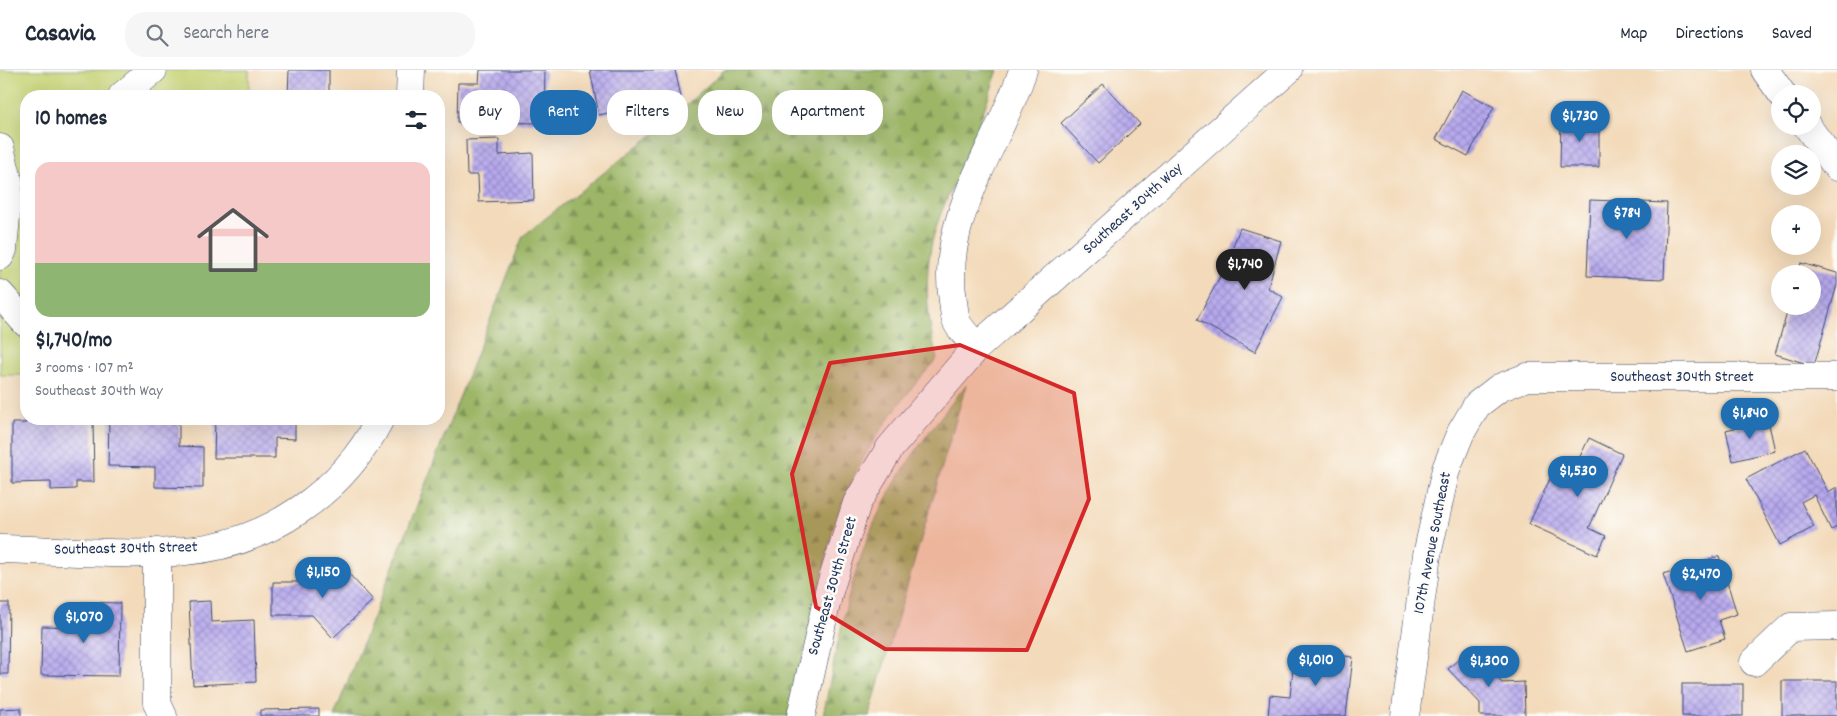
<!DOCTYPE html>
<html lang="en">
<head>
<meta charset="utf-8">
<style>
  :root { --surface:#fff; --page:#f6f6f7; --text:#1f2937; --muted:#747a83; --line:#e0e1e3; --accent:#1f6fb2 }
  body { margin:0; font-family:Dekko,sans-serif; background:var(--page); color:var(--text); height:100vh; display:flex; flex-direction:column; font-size:19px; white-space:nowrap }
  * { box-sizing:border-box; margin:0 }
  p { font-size:16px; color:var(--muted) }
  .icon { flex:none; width:28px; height:28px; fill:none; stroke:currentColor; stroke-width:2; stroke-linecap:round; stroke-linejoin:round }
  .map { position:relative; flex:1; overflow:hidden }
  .drawer { position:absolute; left:20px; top:20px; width:425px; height:335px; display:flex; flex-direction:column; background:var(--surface); border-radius:20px; box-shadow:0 5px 20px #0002 }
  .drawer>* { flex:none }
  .banner { position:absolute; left:460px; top:20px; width:475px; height:45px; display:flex; gap:10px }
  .fabs { position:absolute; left:1771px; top:15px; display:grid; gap:10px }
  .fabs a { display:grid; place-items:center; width:50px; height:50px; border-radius:50%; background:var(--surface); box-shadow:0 5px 20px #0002; font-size:25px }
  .price { position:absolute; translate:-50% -42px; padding:0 11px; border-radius:18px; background:var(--accent); color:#fff; font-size:16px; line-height:32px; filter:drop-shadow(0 1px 2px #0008) }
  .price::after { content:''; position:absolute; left:50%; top:30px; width:15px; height:11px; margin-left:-8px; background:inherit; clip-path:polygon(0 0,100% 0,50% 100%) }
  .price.active { background:#222; color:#fff }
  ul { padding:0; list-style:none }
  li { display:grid; align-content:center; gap:10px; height:265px; padding:0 15px }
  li+li { border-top:1px solid var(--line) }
  li span { display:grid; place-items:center; height:155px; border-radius:15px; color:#555 }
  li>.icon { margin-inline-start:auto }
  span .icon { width:90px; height:90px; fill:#fffc; stroke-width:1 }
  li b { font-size:21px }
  h2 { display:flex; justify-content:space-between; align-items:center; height:60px; padding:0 15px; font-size:21px }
  .chip { padding:0 18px; border-radius:20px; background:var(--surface); box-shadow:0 5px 20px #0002; font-size:18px; line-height:45px }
  .chip.active { background:var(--accent); color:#fff }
  header { display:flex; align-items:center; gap:30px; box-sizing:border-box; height:70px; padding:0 25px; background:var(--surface); border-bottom:1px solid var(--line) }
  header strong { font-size:24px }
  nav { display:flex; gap:28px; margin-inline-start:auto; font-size:18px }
  .search { width:350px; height:45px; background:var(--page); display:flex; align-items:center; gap:12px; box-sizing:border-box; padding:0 18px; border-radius:20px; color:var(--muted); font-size:19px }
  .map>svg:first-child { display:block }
</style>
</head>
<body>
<header>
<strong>Casavia</strong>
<div class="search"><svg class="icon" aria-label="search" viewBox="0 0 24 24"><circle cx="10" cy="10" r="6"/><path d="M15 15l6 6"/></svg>Search here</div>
<nav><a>Map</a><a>Directions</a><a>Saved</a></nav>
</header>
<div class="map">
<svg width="1837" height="646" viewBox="0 0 1837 646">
  <defs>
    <pattern id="forest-firs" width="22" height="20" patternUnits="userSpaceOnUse" patternTransform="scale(1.25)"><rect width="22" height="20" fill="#9cb566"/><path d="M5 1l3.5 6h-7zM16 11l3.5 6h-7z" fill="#7e9457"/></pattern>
    <pattern id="building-cross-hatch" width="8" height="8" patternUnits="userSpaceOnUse" patternTransform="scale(1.25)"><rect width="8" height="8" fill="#b7a9ee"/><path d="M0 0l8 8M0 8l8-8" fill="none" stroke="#948ac4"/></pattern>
  </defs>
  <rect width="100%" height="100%" fill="#fdfcf7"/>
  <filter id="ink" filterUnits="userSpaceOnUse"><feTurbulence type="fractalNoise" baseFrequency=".02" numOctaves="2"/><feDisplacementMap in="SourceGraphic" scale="10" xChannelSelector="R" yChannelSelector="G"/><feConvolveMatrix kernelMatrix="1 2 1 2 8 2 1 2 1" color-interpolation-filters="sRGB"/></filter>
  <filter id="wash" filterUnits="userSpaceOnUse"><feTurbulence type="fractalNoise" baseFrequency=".0096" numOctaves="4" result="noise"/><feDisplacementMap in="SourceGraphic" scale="20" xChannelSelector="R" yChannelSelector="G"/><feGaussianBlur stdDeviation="1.12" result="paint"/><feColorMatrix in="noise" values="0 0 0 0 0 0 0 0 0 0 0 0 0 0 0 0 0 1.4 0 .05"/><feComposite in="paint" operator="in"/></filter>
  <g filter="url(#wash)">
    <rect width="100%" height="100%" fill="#f3daba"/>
    <path fill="#c6d374" stroke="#708169" d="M0,0H249V26H26V305H0Z"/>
    <g fill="url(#forest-firs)" stroke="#5c7262">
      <path d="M724,0H998C987,31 976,63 964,93C956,111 946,128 940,146C922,192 925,242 937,289C889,343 859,385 834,454L790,646H334L523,166L670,51Z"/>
      <path d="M966,315L869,646H823C835,589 844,530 865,476C887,415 926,365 966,315Z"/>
    </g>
    <g id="blocks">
      <g fill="url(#building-cross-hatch)">
        <path d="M289,0H329V26H288Z"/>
        <path d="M480,0H545L544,53L457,52L458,13H479Z"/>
        <path d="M590,0H675L681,27L599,45Z"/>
        <path d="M1103,14L1140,54L1098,93L1061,53Z"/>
        <path d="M1462,20L1494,37L1468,86L1436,69Z"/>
        <path d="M1561,48H1599V97H1560Z"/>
        <path d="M499,69V85L533,83L534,130L479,132L478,105H467L466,70Z"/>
        <path d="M1590,130L1667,133L1664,209L1587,206Z"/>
        <path d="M1240,158L1281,171L1268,218L1283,227L1255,282L1197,250L1225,197Z"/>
        <path d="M1801,193L1837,203V215L1814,296L1775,284L1789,236H1812V204H1798Z"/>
        <path d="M26,349H93L94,412H76V419L51,420V412L12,413V353H26Z"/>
        <path d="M109,349H179V376L203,377V418L155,417V397L108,396Z"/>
        <path d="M215,349H295V369L275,368V388H214Z"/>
        <path d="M1768,350L1775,381L1733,391L1726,360Z"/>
        <path d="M1589,368L1622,384L1589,458L1606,466L1597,485L1529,454L1555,398L1571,405Z"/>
        <path d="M1805,378L1828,422L1837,417V457L1831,460L1814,425L1801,432L1814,457L1780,475L1746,409Z"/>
        <path d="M1719,486L1737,544L1719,550L1725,569L1688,581L1663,504Z"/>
        <path d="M336,490L373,530L333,568L312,545H273V512H312Z"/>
        <path d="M210,531L211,552L254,550L256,612L193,615L189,532Z"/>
        <path d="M81,532L120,533L119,606L41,605L42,556L81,557Z"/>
        <path d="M0,533H9L8,604H0Z"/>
        <path d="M1470,578L1502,613L1524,612L1525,646H1480V633L1448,599Z"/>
        <path d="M1295,580L1353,587L1346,646H1268L1270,625L1290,627Z"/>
        <rect x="1782" y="611" width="55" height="35"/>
        <rect x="1682" y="614" width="61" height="32"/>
        <path d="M21,638V646H0V639Z"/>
        <path d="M319,639V646H260V640Z"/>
      </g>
    </g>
  </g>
  <g filter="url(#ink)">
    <use href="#blocks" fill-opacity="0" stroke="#3b496c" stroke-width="1"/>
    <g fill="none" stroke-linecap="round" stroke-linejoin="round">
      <g stroke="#3b496c" stroke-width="29">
        <g id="minor">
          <path d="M1765,0L1782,24"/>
          <path d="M122,26L153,0"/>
          <path d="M410,26L411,0"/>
          <path d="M1807,56L1837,97"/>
          <path d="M0,78L9,113L3,180L0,186"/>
          <path d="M0,224L26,253"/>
          <path d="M977,277C970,269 959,259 956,250C954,244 954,237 953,231C939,147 999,76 1023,0"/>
          <path d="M0,479C59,480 127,487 185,481C268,474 343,422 380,349"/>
          <path d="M157,482V633L163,646"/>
          <path d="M1754,592L1791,557L1837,556"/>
          <path d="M801,646L829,521L857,433L890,378L977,277L1288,0"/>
          <path d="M1405,646L1427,485L1446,399L1460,364L1477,335L1499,318L1527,307H1837"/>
        </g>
      </g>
      <use href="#minor" stroke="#fff" stroke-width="28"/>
    </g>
  </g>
  <path fill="#d62828" fill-opacity="0.2" stroke="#d62828" stroke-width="4" stroke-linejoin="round" d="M960,275L1074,323L1089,429L1027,580L885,579L816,537L792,404L830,293Z"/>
  <g text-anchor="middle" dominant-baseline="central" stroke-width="5" stroke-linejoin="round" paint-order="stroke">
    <g font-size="16" fill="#1b2f5e" stroke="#fdfcf7">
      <text transform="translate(1133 139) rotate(-42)">Southeast 304th Way</text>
      <text x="1682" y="307">Southeast 304th Street</text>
      <text transform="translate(1433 473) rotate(-79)">107th Avenue Southeast</text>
      <text transform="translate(126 479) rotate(-1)">Southeast 304th Street</text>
      <text transform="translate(833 516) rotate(-74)">Southeast 304th Street</text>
    </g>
  </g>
</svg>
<div class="fabs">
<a><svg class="icon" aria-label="locate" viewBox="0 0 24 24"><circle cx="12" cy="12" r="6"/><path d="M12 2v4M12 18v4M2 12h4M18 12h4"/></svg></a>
<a><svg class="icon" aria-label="layers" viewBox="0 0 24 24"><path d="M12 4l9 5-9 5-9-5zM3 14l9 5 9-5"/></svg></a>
<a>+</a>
<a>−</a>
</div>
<b class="price" style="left:1580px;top:73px">$1,730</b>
<b class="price" style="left:1627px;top:170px">$784</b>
<b class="price active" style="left:1245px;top:221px">$1,740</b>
<b class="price" style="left:1750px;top:370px">$1,840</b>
<b class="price" style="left:1578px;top:428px">$1,530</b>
<b class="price" style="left:323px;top:529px">$1,150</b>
<b class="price" style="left:1701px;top:531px">$2,470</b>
<b class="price" style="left:84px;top:574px">$1,070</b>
<b class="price" style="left:1316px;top:617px">$1,010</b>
<b class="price" style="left:1489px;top:618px">$1,300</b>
<div class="banner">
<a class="chip">Buy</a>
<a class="chip active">Rent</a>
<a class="chip">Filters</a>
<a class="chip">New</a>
<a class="chip">Apartment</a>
</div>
<section class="drawer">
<h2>10 homes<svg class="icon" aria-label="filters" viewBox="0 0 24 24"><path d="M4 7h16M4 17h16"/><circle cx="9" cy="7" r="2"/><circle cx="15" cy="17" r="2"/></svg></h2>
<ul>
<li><span style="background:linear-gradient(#f6c9c9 65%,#8fb573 0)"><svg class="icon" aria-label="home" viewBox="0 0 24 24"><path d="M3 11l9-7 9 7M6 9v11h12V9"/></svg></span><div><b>$1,740/mo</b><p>3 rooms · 107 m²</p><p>Southeast 304th Way</p></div></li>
</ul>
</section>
</div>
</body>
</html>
